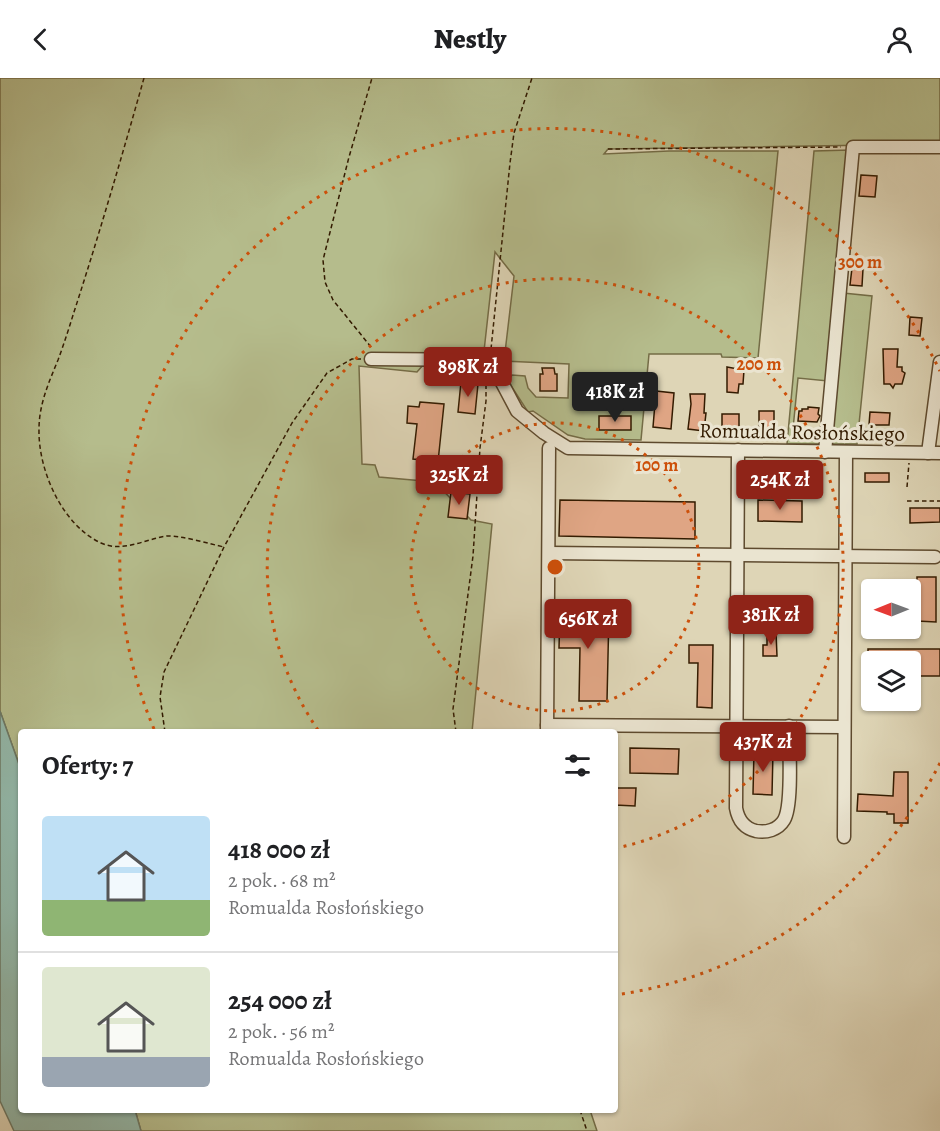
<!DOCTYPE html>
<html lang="pl">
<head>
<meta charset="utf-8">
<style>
  :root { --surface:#fff; --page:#f6f6f6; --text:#202124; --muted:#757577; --line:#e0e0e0; --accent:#8f2418 }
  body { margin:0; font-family:Alegreya,serif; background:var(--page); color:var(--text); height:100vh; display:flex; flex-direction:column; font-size:22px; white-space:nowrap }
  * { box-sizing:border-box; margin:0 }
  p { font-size:20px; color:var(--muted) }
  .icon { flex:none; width:33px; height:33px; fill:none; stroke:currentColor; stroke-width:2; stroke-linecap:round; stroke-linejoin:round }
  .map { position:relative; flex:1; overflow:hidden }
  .panel { position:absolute; left:18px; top:651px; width:600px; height:384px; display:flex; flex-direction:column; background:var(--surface); border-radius:6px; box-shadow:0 2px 4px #0004 }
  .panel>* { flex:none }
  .needle { width:39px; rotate:269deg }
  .fabs { position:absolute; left:861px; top:501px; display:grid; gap:12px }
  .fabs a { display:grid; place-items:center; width:60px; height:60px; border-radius:6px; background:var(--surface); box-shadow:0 2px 4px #0004; font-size:30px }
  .price { position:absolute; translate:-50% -51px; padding:0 14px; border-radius:6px; background:var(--accent); color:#fff; font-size:20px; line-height:39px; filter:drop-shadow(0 2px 3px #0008) }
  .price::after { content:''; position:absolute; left:50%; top:36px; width:18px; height:14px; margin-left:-9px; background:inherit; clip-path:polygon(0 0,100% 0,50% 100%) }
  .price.current { background:#222; color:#fff }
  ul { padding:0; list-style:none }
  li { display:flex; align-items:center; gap:18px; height:150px; padding:0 24px }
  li+li { border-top:2px solid var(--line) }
  li span { display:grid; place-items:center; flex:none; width:168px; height:120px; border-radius:6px; color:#555 }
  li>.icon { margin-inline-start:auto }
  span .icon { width:72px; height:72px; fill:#fffc; stroke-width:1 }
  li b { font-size:26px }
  h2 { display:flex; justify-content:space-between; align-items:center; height:72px; padding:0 24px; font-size:26px }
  header { display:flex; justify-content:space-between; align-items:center; height:78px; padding:0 24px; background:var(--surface); font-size:27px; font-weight:800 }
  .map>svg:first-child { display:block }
</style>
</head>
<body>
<header><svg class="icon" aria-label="back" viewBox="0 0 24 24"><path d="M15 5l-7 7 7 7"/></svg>Nestly<svg class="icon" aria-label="person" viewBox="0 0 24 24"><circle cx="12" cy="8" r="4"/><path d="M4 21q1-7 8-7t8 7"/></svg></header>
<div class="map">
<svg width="940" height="1053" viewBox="0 0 940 1053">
  <rect width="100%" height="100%" fill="#ded5b6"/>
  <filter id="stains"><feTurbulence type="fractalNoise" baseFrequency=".00333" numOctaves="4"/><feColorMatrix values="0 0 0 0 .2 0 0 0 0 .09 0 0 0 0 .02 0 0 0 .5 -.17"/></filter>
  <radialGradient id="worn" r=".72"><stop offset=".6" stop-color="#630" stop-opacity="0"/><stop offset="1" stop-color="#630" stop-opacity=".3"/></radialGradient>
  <g fill="#b5bc8c" stroke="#746c46" stroke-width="1.5">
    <path d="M0,0H940V66L608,71L604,76L669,73H778L758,280L722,279L721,276H649L641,362L585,361L568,357L533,333L528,334L508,303L512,297L525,298L528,310L536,319L568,320L569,286L504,283L514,198L495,174L483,282L424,286L417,294L359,288L362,386L375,387L379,399L435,404L471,442L492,446L472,654H21V692L0,633Z"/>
    <path d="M850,72L828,303L798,300L792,361H822V366H787L814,73Z"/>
    <path d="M843,215L872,218L857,366H829Z"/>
    <path d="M135,1032H590L597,1053H141Z"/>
  </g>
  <path fill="#93b9ab" stroke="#6d7a67" stroke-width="1.5" d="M0,633L21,692V1032H135L141,1053H14L0,1023Z"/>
  <g fill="#dfa584" stroke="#331b00" stroke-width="1.5">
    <path d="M861,97L877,98L875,119L859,118Z"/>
    <path d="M852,190L863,191L862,208L850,207Z"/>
    <path d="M910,239L922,240L920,258L909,257Z"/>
    <path d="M883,271H898L897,289H902V293L905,295L902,306H895L893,310L890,306H884Z"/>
    <path d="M727,289L744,292L743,306H739L738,315L727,314Z"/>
    <path d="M542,290H554L555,296H557V313H540V296H543Z"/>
    <path d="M461,304L478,306L475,336L458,334Z"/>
    <path d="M656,313L674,315L671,351L653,349Z"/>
    <path d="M690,316H705L704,335H706L704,353L688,351L691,326Z"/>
    <path d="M420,324L444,326L438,384L413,381L417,346L407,345L408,328L419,329Z"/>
    <path d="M808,329L819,330L818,336L820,338L817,344L798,343L799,333H802V331H808Z"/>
    <rect x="759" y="333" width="15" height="20"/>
    <path d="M870,334L890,335L889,347H869Z"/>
    <path d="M722,336H739V349L722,350Z"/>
    <rect x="599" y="338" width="32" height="14"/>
    <rect x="865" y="395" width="24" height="9"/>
    <path d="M451,414L470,416L467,441L448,439Z"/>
    <path d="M560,422L695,424V461L559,458Z"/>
    <path d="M758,422L802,423V444L758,443Z"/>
    <path d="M910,430H940V444L910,445Z"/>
    <path d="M917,499H936V544L917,543Z"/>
    <path d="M581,533H609L607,623H579L580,570H559L560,534Z"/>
    <path d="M767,555H776L777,578H763V567H767Z"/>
    <path d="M689,567H713L712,630L697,629L698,585H689Z"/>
    <path d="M868,571H940V598H910V584H868Z"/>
    <path d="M630,670L679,671L678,696L630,695Z"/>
    <path d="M754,673H773L772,717L753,716Z"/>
    <path d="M894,694H908V745H894V736H887V734L857,733L858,716L893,718Z"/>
    <path d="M615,710H636L635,728L615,727Z"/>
  </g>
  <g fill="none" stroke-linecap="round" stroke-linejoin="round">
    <g stroke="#5e4a2e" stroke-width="15">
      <g id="minor">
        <path d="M371,281L490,282L517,333L544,355L568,370L940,375"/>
        <path d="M738,372L736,730C738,741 743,750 756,753C766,755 778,752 784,742C793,727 789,668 789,648"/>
        <path d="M825,374L853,69H940"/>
        <path d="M928,375L940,284"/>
        <path d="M549,475L935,479"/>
        <path d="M547,647L844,649"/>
        <path d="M547,653L549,370"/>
        <path d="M844,759L846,374"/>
      </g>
    </g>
    <g stroke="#331b00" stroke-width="1.5" stroke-dasharray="4.5 3" stroke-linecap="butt">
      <path d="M144,0C122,78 99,157 74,234C69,250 64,266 58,282C49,304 39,326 39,351C38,392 62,447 101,465C123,475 145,461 167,458C180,457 210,466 224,469"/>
      <path d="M608,71L841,69"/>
      <path d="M371,269L333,222L325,204L323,182L349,79L372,0"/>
      <path d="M491,271L510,85L514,55L532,0"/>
      <path d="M907,409L909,385"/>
      <path d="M907,423H940"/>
      <path d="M165,654L160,619L164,594L224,469L292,345L327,295L352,281H361"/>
      <path d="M456,654L453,631L473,478L480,370L486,323V308L482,292"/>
      <path d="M580,1032L587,1053"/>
    </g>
    <use href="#minor" stroke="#eae4d0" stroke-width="12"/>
  </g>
  <g fill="none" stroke="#cd500a" stroke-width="3" stroke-dasharray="3 6">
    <circle cx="555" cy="489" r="144"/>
    <path d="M318 652A288 288 0 1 1 617 770"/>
    <path d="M940 685A432 432 0 0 1 615 917M154 651A432 432 0 0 1 940 293"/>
  </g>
  <g text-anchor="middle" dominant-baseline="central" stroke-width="6" stroke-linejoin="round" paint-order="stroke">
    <g font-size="21" fill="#331b00" stroke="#eae4d0">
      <text transform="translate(802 354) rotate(1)">Romualda Rosłońskiego</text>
    </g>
  </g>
  <circle cx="555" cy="489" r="9" fill="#cd500a" stroke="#eae4d0" stroke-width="3"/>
  <g font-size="18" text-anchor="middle" font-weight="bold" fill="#cd500a" stroke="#eae4d0" stroke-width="6" stroke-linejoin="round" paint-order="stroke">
    <text x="860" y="190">300 m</text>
    <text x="759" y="292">200 m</text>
    <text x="657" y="393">100 m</text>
  </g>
  <rect width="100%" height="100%" filter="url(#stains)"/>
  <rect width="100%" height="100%" fill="url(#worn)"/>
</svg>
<div class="fabs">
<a><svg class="needle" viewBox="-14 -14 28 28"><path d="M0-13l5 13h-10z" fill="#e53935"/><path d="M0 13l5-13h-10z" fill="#757577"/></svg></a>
<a><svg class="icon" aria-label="layers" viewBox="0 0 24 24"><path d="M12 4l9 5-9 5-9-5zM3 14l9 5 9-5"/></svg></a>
</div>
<b class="price" style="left:468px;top:320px">898K zł</b>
<b class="price current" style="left:615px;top:345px">418K zł</b>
<b class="price" style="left:459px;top:428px">325K zł</b>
<b class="price" style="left:780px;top:433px">254K zł</b>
<b class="price" style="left:771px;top:568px">381K zł</b>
<b class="price" style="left:588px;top:572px">656K zł</b>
<b class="price" style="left:763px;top:695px">437K zł</b>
<section class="panel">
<h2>Oferty: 7<svg class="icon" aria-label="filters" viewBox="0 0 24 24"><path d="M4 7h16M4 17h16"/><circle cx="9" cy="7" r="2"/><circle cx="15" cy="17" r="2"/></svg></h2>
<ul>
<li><span style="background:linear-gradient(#bfe0f5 70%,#8fb573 0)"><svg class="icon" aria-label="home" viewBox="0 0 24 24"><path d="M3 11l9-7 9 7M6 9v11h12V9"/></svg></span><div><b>418 000 zł</b><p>2 pok. · 68 m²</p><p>Romualda Rosłońskiego</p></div></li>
<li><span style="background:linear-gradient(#dfe7d0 75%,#9aa5b1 0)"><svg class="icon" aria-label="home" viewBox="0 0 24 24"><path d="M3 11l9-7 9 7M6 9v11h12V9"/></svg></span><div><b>254 000 zł</b><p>2 pok. · 56 m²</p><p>Romualda Rosłońskiego</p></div></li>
</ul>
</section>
</div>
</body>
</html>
